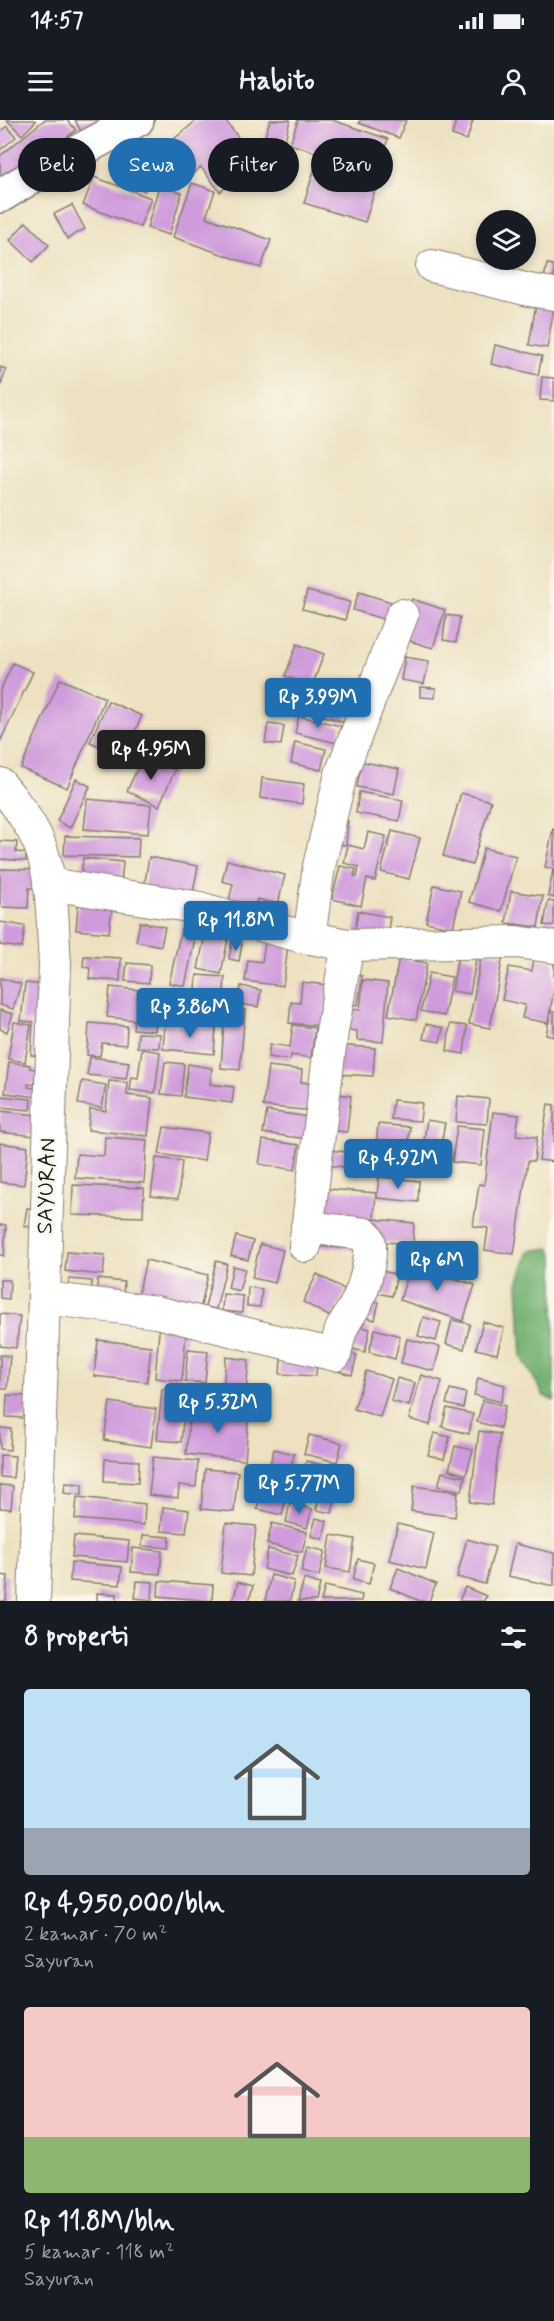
<!DOCTYPE html>
<html lang="id">
<head>
<meta charset="utf-8">
<style>
  :root { --surface:#171b24; --page:#242831; --text:#f1f3f6; --muted:#9ea1a6; --accent:#1f6fb2 }
  body { margin:0; font-family:Mynerve,sans-serif; background:var(--page); color:var(--text); height:100vh; display:flex; flex-direction:column; font-size:22px; white-space:nowrap }
  * { box-sizing:border-box; margin:0 }
  p { font-size:20px; color:var(--muted) }
  .icon { flex:none; width:33px; height:33px; fill:none; stroke:currentColor; stroke-width:2; stroke-linecap:round; stroke-linejoin:round }
  .map { position:relative; height:1481px; overflow:hidden }
  .drawer { display:flex; flex-direction:column; background:var(--surface); flex:1 }
  .drawer>* { flex:none }
  .guide { position:absolute; left:18px; top:18px; width:519px; height:54px; display:flex; gap:12px }
  .buttons { position:absolute; left:476px; top:90px; display:grid; gap:12px }
  .buttons a { display:grid; place-items:center; width:60px; height:60px; border-radius:50%; background:var(--surface); box-shadow:0 3px 9px #0003; font-size:30px }
  .price { position:absolute; translate:-50% -51px; padding:0 14px; border-radius:6px; background:var(--accent); color:#fff; font-size:20px; line-height:39px; filter:drop-shadow(0 2px 3px #0008) }
  .price::after { content:''; position:absolute; left:50%; top:36px; width:18px; height:14px; margin-left:-9px; background:inherit; clip-path:polygon(0 0,100% 0,50% 100%) }
  .price.active { background:#222; color:#fff }
  ul { padding:0; list-style:none }
  li { display:grid; align-content:center; gap:12px; height:318px; padding:0 24px }
  li span { display:grid; place-items:center; height:186px; border-radius:6px; color:#555 }
  li>.icon { margin-inline-start:auto }
  span .icon { width:108px; height:108px; fill:#fffc; stroke-width:1 }
  li b { font-size:26px }
  h2 { display:flex; justify-content:space-between; align-items:center; height:72px; padding:0 24px; font-size:26px }
  .pill { padding:0 21px; border-radius:27px; background:var(--surface); box-shadow:0 3px 9px #0003; font-size:21px; line-height:54px }
  .pill.active { background:var(--accent); color:#fff }
  .status { display:flex; justify-content:space-between; align-items:center; height:42px; padding:0 30px; background:var(--surface); direction:ltr }
  .status svg { height:16px; fill:currentColor }
  header { display:flex; justify-content:space-between; align-items:center; height:78px; padding:0 24px; background:var(--surface); font-size:27px; font-weight:700 }
  .map>svg:first-child { display:block }
</style>
</head>
<body>
<div class="status"><b>14:57</b><svg viewBox="0 0 49 12"><path d="M0 12V9h3v3zM5 12V6h3v6zM10 12V3h3v9zM15 12V0h3v12zM26 1h20v11H26zM47 4h2v5h-2z"/></svg></div>
<header><svg class="icon" aria-label="menu" viewBox="0 0 24 24"><path d="M4 6h16M4 12h16M4 18h16"/></svg>Habito<svg class="icon" aria-label="person" viewBox="0 0 24 24"><circle cx="12" cy="8" r="4"/><path d="M4 21q1-7 8-7t8 7"/></svg></header>
<div class="map">
<svg width="554" height="1481" viewBox="0 0 554 1481">
  <rect width="100%" height="100%" fill="#fbf7ec"/>
  <filter id="ink" filterUnits="userSpaceOnUse"><feTurbulence type="fractalNoise" baseFrequency=".0167" numOctaves="2"/><feDisplacementMap in="SourceGraphic" scale="12" xChannelSelector="R" yChannelSelector="G"/><feConvolveMatrix kernelMatrix="1 2 1 2 8 2 1 2 1" color-interpolation-filters="sRGB"/></filter>
  <filter id="wash" filterUnits="userSpaceOnUse"><feTurbulence type="fractalNoise" baseFrequency=".008" numOctaves="4" result="noise"/><feDisplacementMap in="SourceGraphic" scale="24" xChannelSelector="R" yChannelSelector="G"/><feGaussianBlur stdDeviation="1.35" result="paint"/><feColorMatrix in="noise" values="0 0 0 0 0 0 0 0 0 0 0 0 0 0 0 0 0 1.4 0 .05"/><feComposite in="paint" operator="in"/></filter>
  <g filter="url(#wash)">
    <rect width="100%" height="100%" fill="#ede1c1"/>
    <path fill="#74b272" stroke="#486747" stroke-width="1.5" d="M550,1128L554,1136V1281L544,1276L522,1237L518,1164L529,1131Z"/>
    <g id="blocks">
      <g fill="#d09bdc">
        <path d="M7,0H34L36,1L22,15Z"/>
        <path d="M44,0H67L76,10L7,66L0,58V36Z"/>
        <path d="M75,0H104L85,19Z"/>
        <path d="M197,0H225L238,17L235,19L255,43L220,72L201,47L187,59L162,29Z"/>
        <path d="M270,0H290L284,25L264,19Z"/>
        <path d="M298,0H332L388,19L377,52L290,24Z"/>
        <path d="M360,0H406L399,18L359,3Z"/>
        <path d="M456,0H473L467,20L452,15Z"/>
        <path d="M7,6L16,17L0,30V12Z"/>
        <path d="M148,41L179,57L174,66L143,50Z"/>
        <path d="M317,41L378,60L365,102L304,83Z"/>
        <path d="M136,48L152,62L144,71L128,58Z"/>
        <path d="M94,57L151,78L140,107L83,85Z"/>
        <path d="M192,63L215,71L206,97L271,120L261,148L173,117Z"/>
        <path d="M159,66L182,73L169,115L147,108Z"/>
        <path d="M72,85L85,109L67,119L54,94Z"/>
        <path d="M26,102L49,125L33,142L10,120Z"/>
        <path d="M547,144L554,145V170L542,168Z"/>
        <path d="M536,184L554,187L547,228L529,225Z"/>
        <path d="M495,225L542,236L538,255L491,244Z"/>
        <path d="M0,247L6,249L0,268Z"/>
        <path d="M542,257L554,258V281L540,280Z"/>
        <path d="M307,471L350,482L345,500L302,489Z"/>
        <path d="M359,472L391,482L386,500L353,490Z"/>
        <path d="M412,479L445,490L433,528L400,518Z"/>
        <path d="M446,495L460,497L456,522L443,520Z"/>
        <path d="M297,524L324,534L312,566L285,556Z"/>
        <path d="M405,537L429,541L424,564L401,560Z"/>
        <path d="M13,543L33,552L0,622V571Z"/>
        <path d="M60,559L105,578L67,668L21,648Z"/>
        <path d="M321,565L352,574L344,602L313,593Z"/>
        <path d="M420,567L436,568L435,578L420,577Z"/>
        <path d="M108,581L142,596L132,618L125,615L117,634L90,622Z"/>
        <path d="M299,596L341,606L337,623L295,613Z"/>
        <path d="M268,604L284,606L281,625L265,623Z"/>
        <path d="M295,622L326,629L321,650L291,643Z"/>
        <path d="M143,636L175,650L159,686L127,671Z"/>
        <path d="M349,639L399,649L394,674L357,667L360,650L347,647Z"/>
        <path d="M262,658L304,664L302,684L260,678Z"/>
        <path d="M76,659L90,666L70,708L57,701Z"/>
        <path d="M359,672L403,680L399,701L356,693Z"/>
        <path d="M461,673L491,681L472,745L443,736Z"/>
        <path d="M87,679L151,685L148,714L84,709Z"/>
        <path d="M334,700L348,701L346,725L332,724Z"/>
        <path d="M553,709H554V749L545,747Z"/>
        <path d="M392,711L420,718L409,759L381,752Z"/>
        <path d="M368,712L386,716L375,761L367,759L361,786L332,779L340,746L356,749L354,756L357,757L359,747L344,743L348,725L364,729Z"/>
        <path d="M65,716L139,718L138,737L64,735Z"/>
        <path d="M0,721L17,722L16,732L26,733V741L0,739Z"/>
        <path d="M484,728L516,736L501,791L469,782Z"/>
        <path d="M149,737L198,746L191,783L143,774Z"/>
        <path d="M83,738L123,742L121,765L81,762Z"/>
        <path d="M227,740L285,755L278,784L257,779L253,794L227,788L233,764L222,761Z"/>
        <path d="M0,749L43,750L42,769L29,768L28,788L0,787Z"/>
        <path d="M553,750H554V778L548,776Z"/>
        <path d="M434,765L461,771L453,808L426,802Z"/>
        <path d="M511,771L543,776L538,807L506,803Z"/>
        <path d="M548,781L554,782V806L544,805Z"/>
        <path d="M78,785L112,789L109,813L76,810Z"/>
        <path d="M358,791L390,797L386,822L354,816Z"/>
        <path d="M0,802L25,806L22,828L0,825Z"/>
        <path d="M140,802L165,807L161,826L136,821Z"/>
        <path d="M182,806L197,809L185,866L169,863Z"/>
        <path d="M205,814L228,818L221,854L198,849Z"/>
        <path d="M232,822L242,824L239,841L229,839Z"/>
        <path d="M265,823L288,825L283,866L245,861L248,840L262,842Z"/>
        <path d="M482,831L503,835L490,908L469,904Z"/>
        <path d="M458,835L476,839L470,874L452,871Z"/>
        <path d="M84,836L121,838L120,861L89,859L90,848L83,847Z"/>
        <path d="M399,838L427,843L416,900L388,895Z"/>
        <path d="M534,838L554,842V870L548,903L522,898L525,885L502,880L509,847L532,851Z"/>
        <path d="M127,843L150,845L149,863L125,861Z"/>
        <path d="M429,853L452,857L444,896L421,891Z"/>
        <path d="M346,854L362,856L358,885L342,883Z"/>
        <path d="M197,855L225,857L223,886L195,883Z"/>
        <path d="M0,858L21,864L13,889L0,885Z"/>
        <path d="M363,860L388,863L383,922L357,920V911L337,909L339,888L360,890Z"/>
        <path d="M302,862L334,866L329,907L289,903L291,882L300,883Z"/>
        <path d="M25,863L44,865L45,937L31,935L33,902L21,901Z"/>
        <path d="M241,866L261,870L258,887L238,884Z"/>
        <path d="M110,867L159,872L155,911L133,909L134,900L107,897Z"/>
        <path d="M182,885L211,888L210,903L181,901Z"/>
        <path d="M225,888L245,890L240,950L221,948Z"/>
        <path d="M0,890L13,894L7,912L0,909Z"/>
        <path d="M551,891L554,892V917L546,915Z"/>
        <path d="M14,902L31,905L25,942L8,939Z"/>
        <path d="M89,903L127,906L126,925L102,923L100,936L87,935Z"/>
        <path d="M165,904L216,908L214,934L163,929Z"/>
        <path d="M426,904L443,908L440,922L423,919Z"/>
        <path d="M450,904L467,906L464,934L447,931Z"/>
        <path d="M293,905L315,908L311,938L291,935L290,940L268,937L270,924L290,927Z"/>
        <path d="M138,913L160,914L159,928L137,927Z"/>
        <path d="M336,925L375,928L373,956L334,954Z"/>
        <path d="M142,929L160,932L155,973L130,970L132,957L138,958Z"/>
        <path d="M90,937L129,942L126,959L87,955Z"/>
        <path d="M9,942L30,945V948L41,950L39,965L28,964V967L46,970L45,978L5,973Z"/>
        <path d="M165,942L184,944L181,976L161,974Z"/>
        <path d="M188,944L212,948L210,964L234,967L232,983L184,977Z"/>
        <path d="M268,946L302,950L301,962L317,964L313,991L263,986Z"/>
        <path d="M82,961L106,965L102,988L78,984Z"/>
        <path d="M109,961L128,963L127,975L152,978L148,1016L88,1010L90,989L106,991Z"/>
        <path d="M330,973L351,976L347,1012L326,1010Z"/>
        <path d="M0,976L31,979L30,990L0,987Z"/>
        <path d="M458,976L489,979L487,1004L456,1002Z"/>
        <path d="M393,980L422,983L420,1001L391,999Z"/>
        <path d="M548,984L554,985V1042L539,1040Z"/>
        <path d="M0,991L37,995L35,1016L0,1012Z"/>
        <path d="M267,991L317,998L314,1020L263,1013Z"/>
        <path d="M493,992L519,995L516,1015L537,1017L534,1041H528L514,1134L485,1130L488,1108L473,1106L479,1064L484,1065Z"/>
        <path d="M427,1000L445,1003L439,1036L422,1033Z"/>
        <path d="M378,1004L410,1007L407,1036L422,1037L421,1053L374,1049Z"/>
        <path d="M457,1006L485,1009L481,1045L452,1042Z"/>
        <path d="M164,1007L208,1013L204,1041L159,1034Z"/>
        <path d="M105,1017L147,1020L144,1063L75,1058L77,1034L104,1036Z"/>
        <path d="M263,1020L299,1025L295,1050L259,1044Z"/>
        <path d="M0,1023L28,1027L24,1065L0,1062Z"/>
        <path d="M320,1029L355,1033L353,1048L318,1044Z"/>
        <path d="M156,1038L182,1041L178,1079L151,1076Z"/>
        <path d="M379,1057L419,1061L418,1082L377,1078Z"/>
        <path d="M73,1065L144,1068L143,1097L72,1095Z"/>
        <path d="M317,1068L376,1073L374,1099L414,1103L413,1124L384,1122L360,1129L313,1126Z"/>
        <path d="M27,1088L43,1090L40,1108L24,1106Z"/>
        <path d="M0,1105H6L4,1136L0,1135Z"/>
        <path d="M236,1116L253,1121L248,1140L231,1136Z"/>
        <path d="M260,1124L283,1130L275,1163L252,1158Z"/>
        <path d="M67,1132L105,1135L103,1155L65,1151Z"/>
        <path d="M146,1140L208,1155L200,1190L138,1175Z"/>
        <path d="M216,1141L227,1144L216,1189L205,1187Z"/>
        <path d="M411,1144L475,1165L463,1201L400,1180Z"/>
        <path d="M233,1146L245,1149L239,1171L228,1168Z"/>
        <path d="M383,1151L397,1155L392,1176L377,1173Z"/>
        <path d="M317,1154L346,1170L332,1198L303,1182Z"/>
        <path d="M69,1159L92,1161L91,1173L68,1171Z"/>
        <path d="M98,1159L124,1162L123,1175L96,1173Z"/>
        <path d="M0,1160H10L9,1179L0,1178Z"/>
        <path d="M248,1167L262,1169L260,1187L247,1186Z"/>
        <path d="M223,1174L243,1176L242,1193L222,1191Z"/>
        <path d="M354,1176L379,1182L375,1200L349,1194Z"/>
        <path d="M0,1194L20,1196L16,1228L0,1226Z"/>
        <path d="M423,1197L441,1202L436,1221L418,1216Z"/>
        <path d="M160,1200L187,1202L182,1261L155,1258Z"/>
        <path d="M335,1200L370,1209L365,1232L330,1223Z"/>
        <path d="M452,1200L470,1204L464,1229L446,1224Z"/>
        <path d="M483,1202L504,1208L497,1234L476,1229Z"/>
        <path d="M375,1209L400,1216L395,1239L369,1232Z"/>
        <path d="M407,1219L440,1227L434,1251L401,1243Z"/>
        <path d="M98,1220L151,1226L147,1262L94,1256Z"/>
        <path d="M282,1224L318,1227L316,1256L280,1254Z"/>
        <path d="M327,1228L357,1235L352,1255L322,1247Z"/>
        <path d="M188,1229L208,1231L205,1263L185,1261Z"/>
        <path d="M0,1235L10,1236L7,1269H0Z"/>
        <path d="M226,1237L249,1240L246,1272L223,1269Z"/>
        <path d="M366,1251L392,1259L380,1297L354,1289Z"/>
        <path d="M421,1255L442,1261L430,1305L409,1299Z"/>
        <path d="M397,1258L415,1263L409,1286L391,1281Z"/>
        <path d="M478,1258L505,1265L501,1282L474,1275Z"/>
        <path d="M162,1269L186,1271L181,1322L157,1320Z"/>
        <path d="M450,1269L466,1273L463,1288L446,1284Z"/>
        <path d="M7,1275L28,1276L26,1298L6,1297Z"/>
        <path d="M483,1280L505,1286L500,1308L477,1302Z"/>
        <path d="M110,1282L156,1289L151,1327L104,1320Z"/>
        <path d="M447,1288L473,1294L469,1314L442,1307Z"/>
        <path d="M190,1289L249,1294L245,1340L186,1334Z"/>
        <path d="M0,1308L11,1309L10,1330L0,1329Z"/>
        <path d="M479,1311L500,1314L492,1385L470,1382Z"/>
        <path d="M434,1313L450,1317L444,1339L428,1335Z"/>
        <path d="M309,1315L342,1323L337,1342L304,1334Z"/>
        <path d="M455,1326L473,1330L466,1355L449,1350Z"/>
        <path d="M274,1329L294,1334L289,1356L268,1351Z"/>
        <path d="M0,1335L15,1336L13,1358L0,1357Z"/>
        <path d="M153,1337L198,1341L196,1367L179,1365L178,1378L149,1375Z"/>
        <path d="M105,1339L139,1341L138,1363L104,1361Z"/>
        <path d="M306,1341L326,1346L322,1363L302,1358Z"/>
        <path d="M205,1349L238,1352L234,1392L201,1389Z"/>
        <path d="M442,1352L465,1357L462,1371L438,1366Z"/>
        <path d="M264,1360L289,1366L282,1395L257,1389Z"/>
        <path d="M65,1363L82,1364V1375L64,1373Z"/>
        <path d="M0,1365L13,1366L11,1389L0,1388Z"/>
        <path d="M414,1366L458,1372L455,1397L411,1391Z"/>
        <path d="M297,1367L314,1371L312,1382L294,1377Z"/>
        <path d="M321,1371L336,1375L332,1393L316,1390Z"/>
        <path d="M77,1377L145,1384L144,1405L75,1399Z"/>
        <path d="M290,1383L312,1389L307,1408L286,1402Z"/>
        <path d="M163,1387L189,1390L186,1413L161,1411Z"/>
        <path d="M316,1398L327,1401L323,1419L311,1416Z"/>
        <path d="M226,1403L256,1406L251,1456L221,1453Z"/>
        <path d="M272,1403L307,1412L302,1432L267,1424Z"/>
        <path d="M398,1404L434,1413L426,1449L389,1440Z"/>
        <path d="M143,1415L170,1417L169,1428L142,1426Z"/>
        <path d="M331,1415L355,1419L350,1452L326,1448Z"/>
        <path d="M74,1416L129,1421L127,1442L72,1437Z"/>
        <path d="M467,1419L495,1427L485,1464L457,1457Z"/>
        <path d="M515,1424L554,1433V1466L508,1456Z"/>
        <path d="M307,1427L325,1431L319,1456L301,1452Z"/>
        <path d="M133,1428L162,1431L160,1454L131,1452Z"/>
        <path d="M268,1429L298,1436L292,1456L264,1449Z"/>
        <path d="M358,1439L374,1443L369,1464L353,1460Z"/>
        <path d="M71,1442L122,1447L120,1465L70,1461Z"/>
        <path d="M398,1448L436,1464L429,1481H420L390,1468Z"/>
        <path d="M0,1455L8,1456L6,1481H0Z"/>
        <path d="M271,1455L294,1461L290,1481H265Z"/>
        <path d="M304,1459L320,1464L316,1481H298Z"/>
        <path d="M137,1461L153,1462L152,1480L135,1478Z"/>
        <path d="M159,1461L213,1465L212,1481L158,1476Z"/>
        <path d="M238,1462L253,1466L249,1481H233Z"/>
        <path d="M325,1466L362,1475L361,1481H321Z"/>
        <path d="M465,1467L486,1476L484,1481H459Z"/>
        <path d="M97,1473L117,1474V1481H97Z"/>
      </g>
    </g>
  </g>
  <g filter="url(#ink)">
    <use href="#blocks" fill-opacity="0" stroke="#847e6e" stroke-width="1.5"/>
    <g fill="none" stroke-linecap="round" stroke-linejoin="round">
      <g stroke="#847e6e" stroke-width="34">
        <g id="minor">
          <path d="M432,146L529,170L554,174"/>
          <path d="M0,664C13,679 31,704 39,723C54,760 52,804 55,844L34,1481"/>
          <path d="M49,764L195,787L300,816L348,825L516,822L554,827"/>
          <path d="M309,818L319,746L341,654L402,495"/>
          <path d="M305,1126L332,911L348,825"/>
          <path d="M44,1178L156,1192L335,1235C337,1227 338,1216 342,1208C347,1197 356,1187 360,1175C365,1163 377,1121 365,1114L307,1107"/>
        </g>
      </g>
      <g stroke="#847e6e" stroke-width="36">
        <path id="major" d="M0,76L38,53L137,0"/>
      </g>
      <use href="#minor" stroke="#fff" stroke-width="32"/>
      <use href="#major" stroke="#fff" stroke-width="33"/>
    </g>
  </g>
  <g text-anchor="middle" dominant-baseline="central" stroke-width="4.5" stroke-linejoin="round" paint-order="stroke">
    <g font-size="22" fill="#1c1c1c" stroke="#fbf7ec">
      <text transform="translate(47 1066) rotate(-88)">SAYURAN</text>
    </g>
  </g>
</svg>
<div class="buttons">
<a><svg class="icon" aria-label="layers" viewBox="0 0 24 24"><path d="M12 4l9 5-9 5-9-5zM3 14l9 5 9-5"/></svg></a>
</div>
<b class="price" style="left:318px;top:609px">Rp 3.99M</b>
<b class="price active" style="left:151px;top:661px">Rp 4.95M</b>
<b class="price" style="left:236px;top:832px">Rp 11.8M</b>
<b class="price" style="left:190px;top:919px">Rp 3.86M</b>
<b class="price" style="left:398px;top:1070px">Rp 4.92M</b>
<b class="price" style="left:437px;top:1172px">Rp 6M</b>
<b class="price" style="left:218px;top:1314px">Rp 5.32M</b>
<b class="price" style="left:299px;top:1395px">Rp 5.77M</b>
<div class="guide">
<a class="pill">Beli</a>
<a class="pill active">Sewa</a>
<a class="pill">Filter</a>
<a class="pill">Baru</a>
</div>
</div>
<section class="drawer">
<h2>8 properti<svg class="icon" aria-label="filters" viewBox="0 0 24 24"><path d="M4 7h16M4 17h16"/><circle cx="9" cy="7" r="2"/><circle cx="15" cy="17" r="2"/></svg></h2>
<ul>
<li><span style="background:linear-gradient(#bfe0f5 75%,#9aa5b1 0)"><svg class="icon" aria-label="home" viewBox="0 0 24 24"><path d="M3 11l9-7 9 7M6 9v11h12V9"/></svg></span><div><b>Rp 4,950,000/bln</b><p>2 kamar · 70 m²</p><p>Sayuran</p></div></li>
<li><span style="background:linear-gradient(#f6c9c9 70%,#8fb573 0)"><svg class="icon" aria-label="home" viewBox="0 0 24 24"><path d="M3 11l9-7 9 7M6 9v11h12V9"/></svg></span><div><b>Rp 11.8M/bln</b><p>5 kamar · 118 m²</p><p>Sayuran</p></div></li>
</ul>
</section>
</body>
</html>
